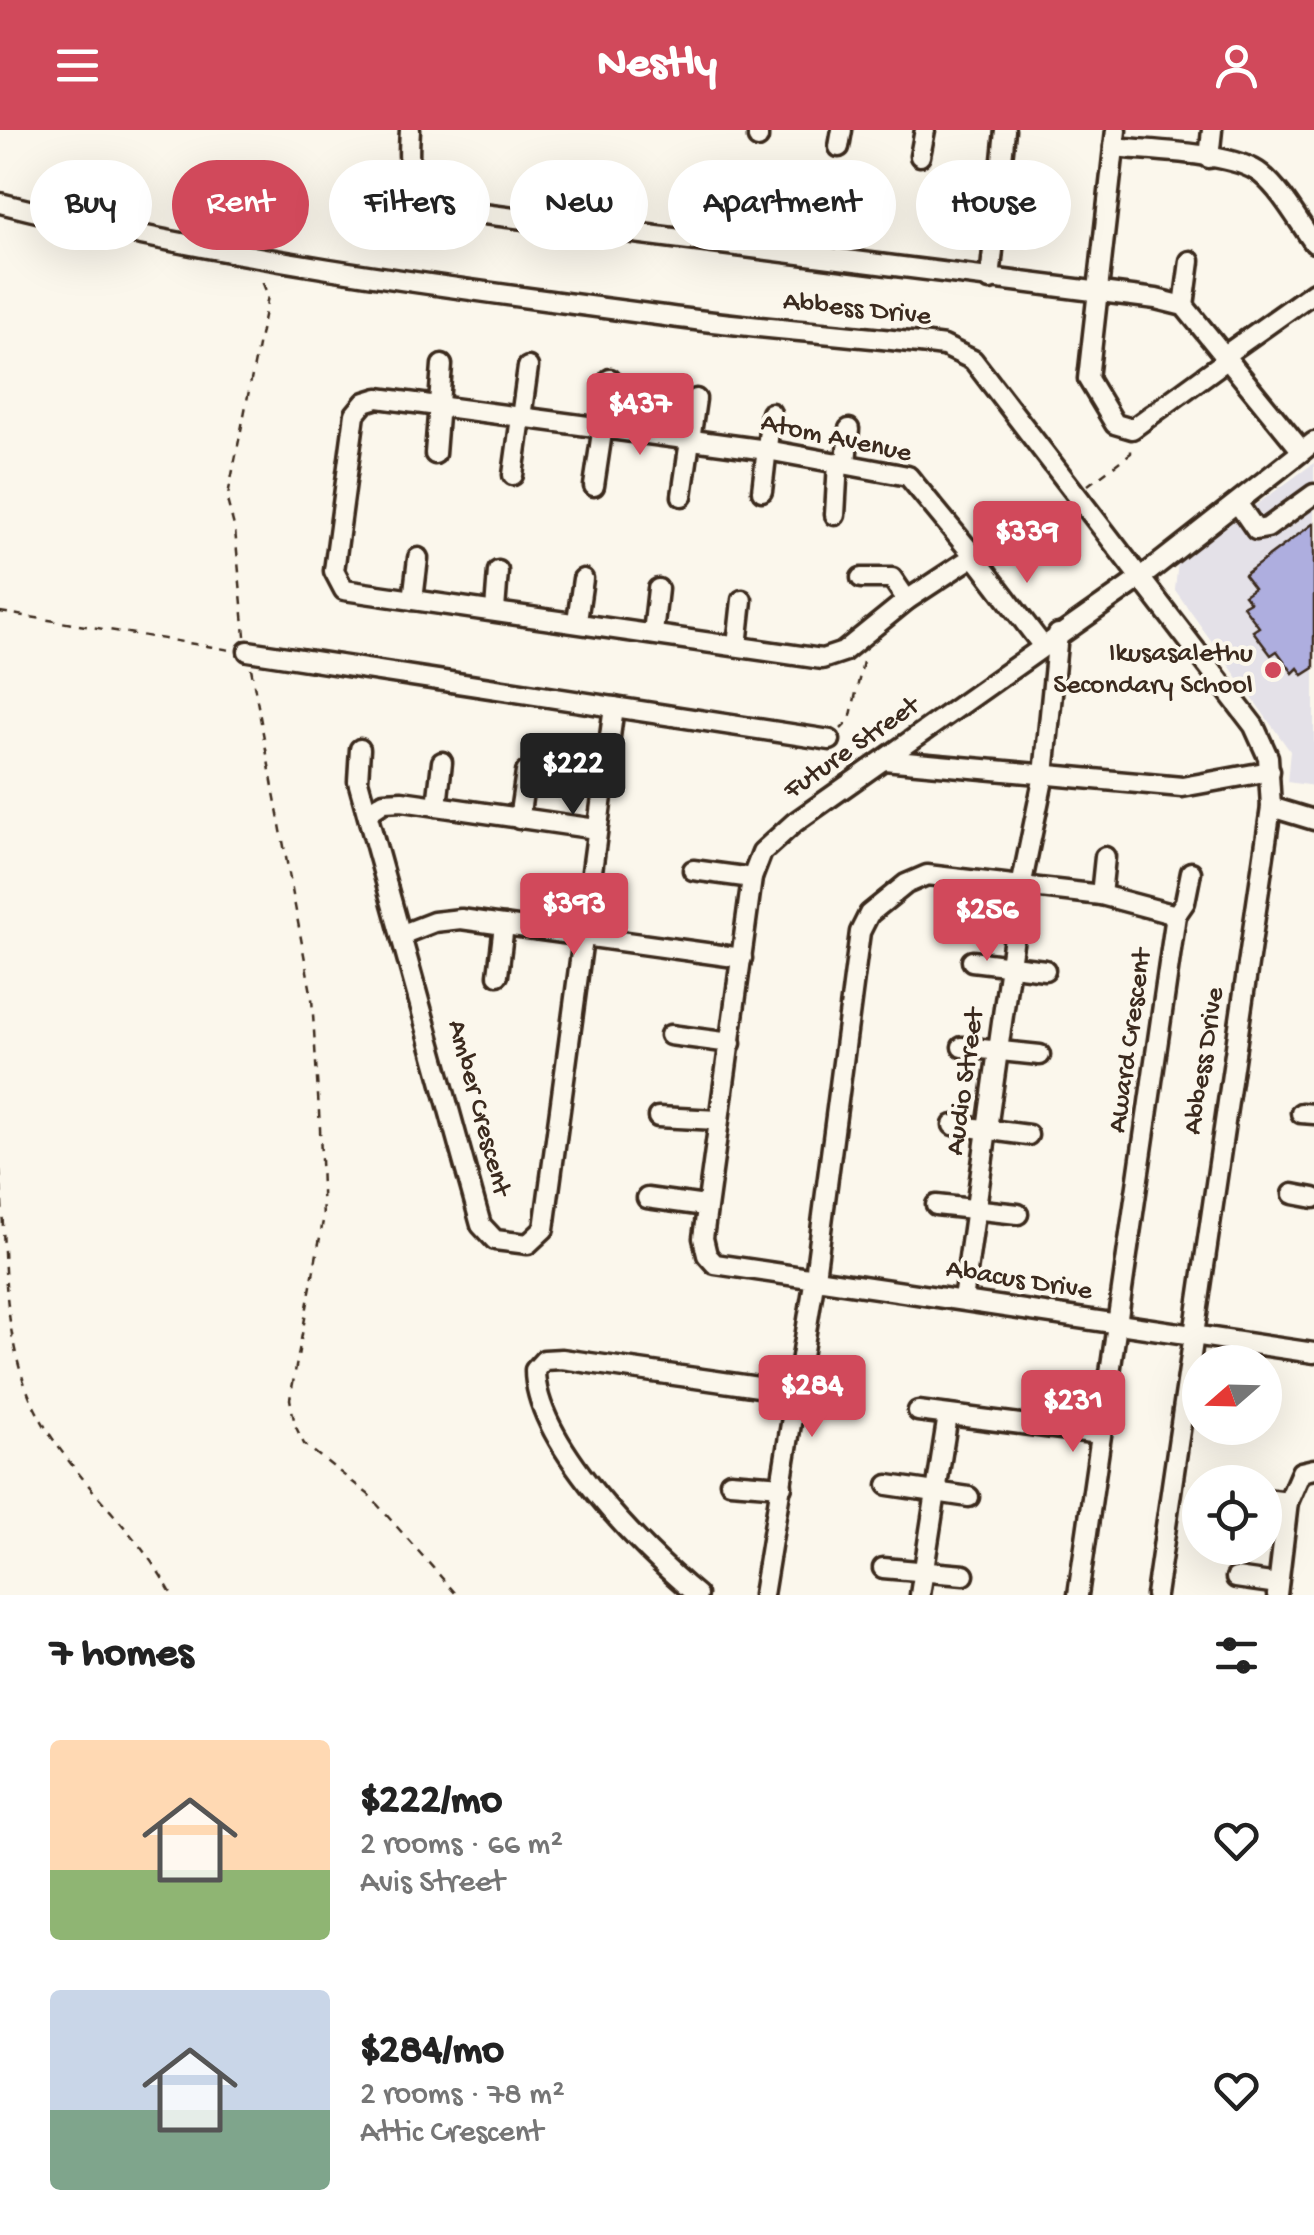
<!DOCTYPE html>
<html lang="en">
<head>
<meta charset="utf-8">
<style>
  :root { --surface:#fff; --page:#f2f2f2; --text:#222; --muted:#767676; --accent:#d1495b }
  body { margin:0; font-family:"Gochi Hand",sans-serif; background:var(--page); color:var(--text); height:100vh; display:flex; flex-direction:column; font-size:38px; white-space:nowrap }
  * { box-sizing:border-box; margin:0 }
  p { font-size:32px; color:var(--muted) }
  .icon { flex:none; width:55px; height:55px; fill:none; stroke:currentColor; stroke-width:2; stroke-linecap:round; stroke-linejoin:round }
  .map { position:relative; height:1465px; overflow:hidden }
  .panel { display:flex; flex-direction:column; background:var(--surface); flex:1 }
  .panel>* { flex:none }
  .hud { position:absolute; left:30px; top:30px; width:1255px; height:90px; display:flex; gap:20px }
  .needle { width:65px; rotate:250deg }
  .buttons { position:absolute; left:1182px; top:1215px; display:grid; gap:20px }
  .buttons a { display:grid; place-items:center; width:100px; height:100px; border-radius:50%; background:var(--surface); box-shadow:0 10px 40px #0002; font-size:50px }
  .price { position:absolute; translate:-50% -85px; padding:0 22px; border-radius:10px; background:var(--accent); color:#fff; font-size:32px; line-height:65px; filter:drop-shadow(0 2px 5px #0008) }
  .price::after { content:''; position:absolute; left:50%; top:60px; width:30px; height:22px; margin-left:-15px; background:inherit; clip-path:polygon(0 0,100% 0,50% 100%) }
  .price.on { background:#222; color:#fff }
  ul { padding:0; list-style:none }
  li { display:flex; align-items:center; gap:30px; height:250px; padding:0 50px }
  li span { display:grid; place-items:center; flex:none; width:280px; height:200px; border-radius:10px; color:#555 }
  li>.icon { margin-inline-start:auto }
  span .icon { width:120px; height:120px; fill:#fffc; stroke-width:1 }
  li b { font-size:42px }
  h2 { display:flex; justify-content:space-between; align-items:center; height:120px; padding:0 50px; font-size:42px }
  .chip { padding:0 35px; border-radius:45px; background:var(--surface); box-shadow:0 10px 40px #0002; font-size:35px; line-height:90px }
  .chip.on { background:var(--accent); color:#fff }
  header { display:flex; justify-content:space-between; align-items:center; height:130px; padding:0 50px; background:var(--accent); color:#fff; font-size:45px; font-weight:700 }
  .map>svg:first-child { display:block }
</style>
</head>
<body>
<header><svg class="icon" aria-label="menu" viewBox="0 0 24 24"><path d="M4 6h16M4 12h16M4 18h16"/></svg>Nestly<svg class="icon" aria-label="person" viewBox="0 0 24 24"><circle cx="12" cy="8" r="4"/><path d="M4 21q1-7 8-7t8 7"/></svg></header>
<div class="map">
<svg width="1314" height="1465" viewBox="0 0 1314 1465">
  <rect width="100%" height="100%" fill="#fbf7ec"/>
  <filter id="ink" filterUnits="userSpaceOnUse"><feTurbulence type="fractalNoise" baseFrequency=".01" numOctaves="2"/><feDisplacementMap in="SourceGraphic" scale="20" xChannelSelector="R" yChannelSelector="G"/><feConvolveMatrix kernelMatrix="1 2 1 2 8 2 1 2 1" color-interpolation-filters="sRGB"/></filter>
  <g filter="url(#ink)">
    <path fill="#e4e1e8" d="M1314,333V656L1287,652L1290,621L1175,460L1178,431Z"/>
    <path fill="#aeaedf" stroke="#3b2a1e" stroke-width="2.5" d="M1314,393V538L1303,545L1298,538L1293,543L1277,521L1271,525L1253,501L1259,497L1243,476L1250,472L1244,465L1254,458L1244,445Z"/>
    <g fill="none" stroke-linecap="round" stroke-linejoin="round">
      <g stroke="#3b2a1e" stroke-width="25">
        <g id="minor">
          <path d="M410,0C408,34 406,69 444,79L1156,169L1184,176L1302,321"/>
          <path d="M1116,0L1088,249L1115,294L1132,299L1228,229"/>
          <path d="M758,8V0"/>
          <path d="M839,17L842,0"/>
          <path d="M1114,17C1149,21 1235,22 1261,44C1282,61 1298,91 1314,113"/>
          <path d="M920,26L925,0"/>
          <path d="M1209,28L1212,0"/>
          <path d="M0,73C218,128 442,157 665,186C758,199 851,204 944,216L973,230L1254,596L1268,627L1271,677L1156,1465"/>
          <path d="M990,150L1005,0"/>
          <path d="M1184,176L1190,131"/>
          <path d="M1225,225L1314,162"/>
          <path d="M378,268L767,320L908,346L974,426L907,470L843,522L822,529L344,460L334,441L355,284L365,272Z"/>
          <path d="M1314,312L1138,450L794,693L762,722L752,748L703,1108L707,1125L715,1134L1314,1223"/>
          <path d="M435,324L442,235"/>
          <path d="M846,333L849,299"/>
          <path d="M513,345L528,237"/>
          <path d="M594,356L610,249"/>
          <path d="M762,361L771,283"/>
          <path d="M682,366L696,269"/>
          <path d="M1238,374L1256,400L1267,398L1314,364"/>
          <path d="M835,385L838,332"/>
          <path d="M974,426L1042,515"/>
          <path d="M861,448H892L907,470"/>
          <path d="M413,470L418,428"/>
          <path d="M495,480L498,441"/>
          <path d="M577,491L583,449"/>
          <path d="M653,503L658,459"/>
          <path d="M737,516L742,470"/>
          <path d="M248,521L830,610"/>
          <path d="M360,619L358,651L481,1095L495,1110L528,1114L544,1099L614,577"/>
          <path d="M884,630L1182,657L1270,641"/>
          <path d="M437,676L442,632"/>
          <path d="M1271,677L1314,690"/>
          <path d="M369,682L384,672L402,671L596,699"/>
          <path d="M519,689L526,642"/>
          <path d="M693,740L752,748"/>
          <path d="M1101,765L1105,727"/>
          <path d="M1176,785L1185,772L1191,742"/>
          <path d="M403,804L434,792L461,789L742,828"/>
          <path d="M972,831L1045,840"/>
          <path d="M498,845L504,795"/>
          <path d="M670,905L731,913"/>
          <path d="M962,917L1040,925"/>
          <path d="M1301,983L1314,984"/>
          <path d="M658,987L718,990"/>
          <path d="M953,995L1028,1005"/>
          <path d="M1293,1064L1314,1068"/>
          <path d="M647,1068L705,1076"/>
          <path d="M936,1075L1018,1084"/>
          <path d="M963,1170L1021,757L1044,645L1058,504"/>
          <path d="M918,1281L1100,1304"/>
          <path d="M730,1352L782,1356"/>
          <path d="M888,1355L969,1367"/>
          <path d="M1265,1369L1288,1372"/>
          <path d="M883,1438L964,1445"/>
          <path d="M1236,1448L1278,1454"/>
          <path d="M697,1465C644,1421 535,1313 535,1240L544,1230L562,1229L793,1262"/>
          <path d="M763,1465L815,1147L860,802L869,784L906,754L927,745L1101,765L1176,785L1078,1465"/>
          <path d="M920,1465L948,1285"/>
          <path d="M1277,1465L1288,1372L1301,1342L1314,1339"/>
        </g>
      </g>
      <g stroke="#3b2a1e" stroke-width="2.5" stroke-dasharray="8 8" stroke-linecap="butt">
        <path d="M1088,355L1131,323V315"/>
        <path d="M0,482L231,520"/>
        <path d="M245,506L235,400L227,370L268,166L260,146"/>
        <path d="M251,538L312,868L320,998L323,1091L290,1269L295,1295L304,1314L368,1364L457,1465"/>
        <path d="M841,599L850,590L864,527"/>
        <path d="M0,1040C6,1116 0,1204 33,1274C67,1346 135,1395 172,1465"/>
      </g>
      <use href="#minor" stroke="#fbf7ec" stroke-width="18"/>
    </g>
  </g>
  <circle fill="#d1495b" stroke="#fbf7ec" stroke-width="4" cx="1273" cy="540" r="10"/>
  <g text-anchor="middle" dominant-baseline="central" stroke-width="8" stroke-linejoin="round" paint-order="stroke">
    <g font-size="28" fill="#3b2a1e" stroke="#fbf7ec">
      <text transform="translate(857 180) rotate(6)">Abbess Drive</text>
      <text transform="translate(836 309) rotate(12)">Atom Avenue</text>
      <text transform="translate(852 619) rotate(-35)">Future Street</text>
      <text transform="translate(1131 911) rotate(-82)">Award Crescent</text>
      <text transform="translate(1205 931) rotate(-81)">Abbess Drive</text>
      <text transform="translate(966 952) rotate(-82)">Audio Street</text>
      <text transform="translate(478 978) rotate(75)">Amber Crescent</text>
      <text transform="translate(1019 1151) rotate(9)">Abacus Drive</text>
    </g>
    <g font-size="28" fill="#3b2a1e" stroke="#fbf7ec" text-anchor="end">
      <text x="1253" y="524">Ikusasalethu<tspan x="1253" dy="32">Secondary School</tspan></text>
    </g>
  </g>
</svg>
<div class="buttons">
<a><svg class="needle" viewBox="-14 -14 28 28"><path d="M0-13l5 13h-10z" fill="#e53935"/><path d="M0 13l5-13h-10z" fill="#767676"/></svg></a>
<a><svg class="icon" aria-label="locate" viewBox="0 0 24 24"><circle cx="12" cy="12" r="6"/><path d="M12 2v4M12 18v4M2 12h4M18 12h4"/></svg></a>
</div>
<b class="price" style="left:640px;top:328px">$437</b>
<b class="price" style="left:1027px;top:456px">$339</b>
<b class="price on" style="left:573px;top:688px">$222</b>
<b class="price" style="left:574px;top:828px">$393</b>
<b class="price" style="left:987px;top:834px">$256</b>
<b class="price" style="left:812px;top:1310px">$284</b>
<b class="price" style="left:1073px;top:1325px">$231</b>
<div class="hud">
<a class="chip">Buy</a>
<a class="chip on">Rent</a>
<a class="chip">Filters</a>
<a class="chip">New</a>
<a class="chip">Apartment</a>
<a class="chip">House</a>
</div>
</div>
<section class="panel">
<h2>7 homes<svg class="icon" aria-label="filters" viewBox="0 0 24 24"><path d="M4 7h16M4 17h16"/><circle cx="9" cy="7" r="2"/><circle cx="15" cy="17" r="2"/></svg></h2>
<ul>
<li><span style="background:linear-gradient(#ffd9b3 65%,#8fb573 0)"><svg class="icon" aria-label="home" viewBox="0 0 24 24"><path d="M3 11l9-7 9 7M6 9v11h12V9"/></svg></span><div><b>$222/mo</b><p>2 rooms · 66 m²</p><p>Avis Street</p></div><svg class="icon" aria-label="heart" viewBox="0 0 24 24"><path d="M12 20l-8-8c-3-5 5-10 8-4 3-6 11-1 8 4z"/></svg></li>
<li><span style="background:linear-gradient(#c9d6e8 60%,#7fa58c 0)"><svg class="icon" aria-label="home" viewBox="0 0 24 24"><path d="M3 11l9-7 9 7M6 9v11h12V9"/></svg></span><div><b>$284/mo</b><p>2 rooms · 78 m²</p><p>Attic Crescent</p></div><svg class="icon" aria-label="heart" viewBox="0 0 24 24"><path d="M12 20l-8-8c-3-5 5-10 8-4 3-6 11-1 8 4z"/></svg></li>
</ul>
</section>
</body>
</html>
